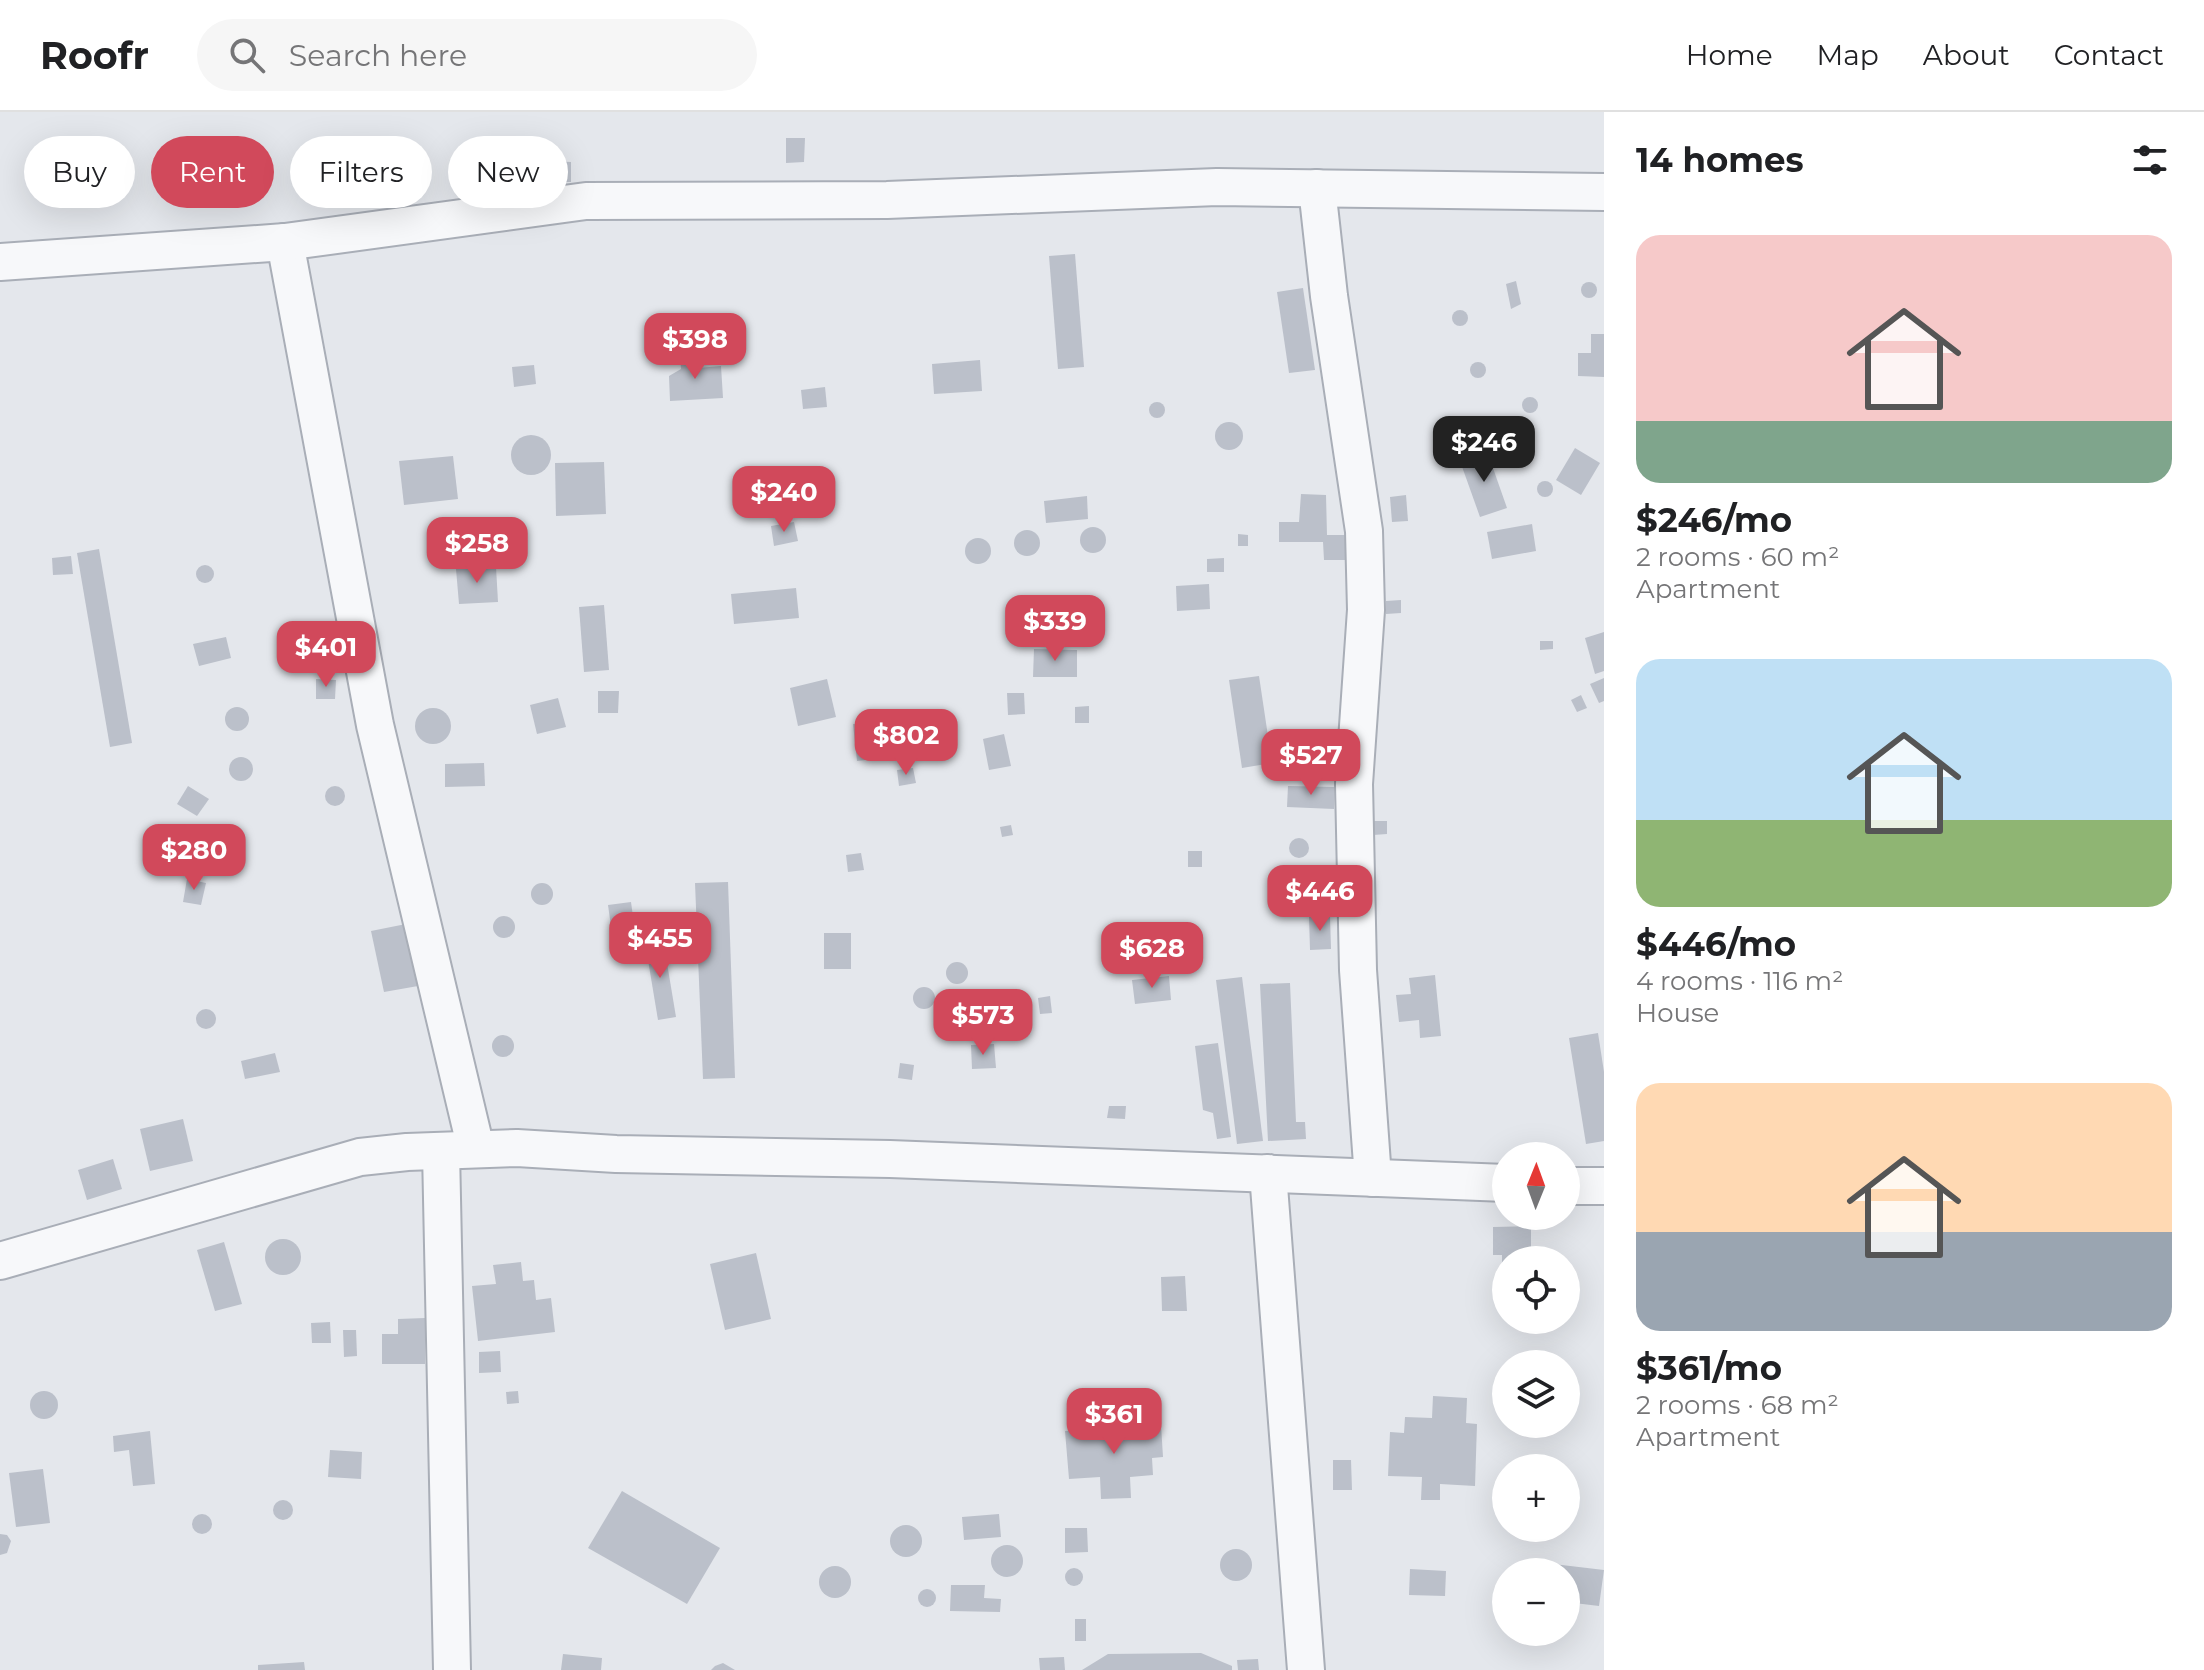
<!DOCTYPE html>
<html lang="en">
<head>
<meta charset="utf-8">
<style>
  :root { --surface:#fff; --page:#f6f6f6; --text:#202124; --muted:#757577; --line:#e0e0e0; --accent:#d1495b }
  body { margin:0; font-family:Montserrat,sans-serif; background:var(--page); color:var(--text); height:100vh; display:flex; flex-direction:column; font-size:30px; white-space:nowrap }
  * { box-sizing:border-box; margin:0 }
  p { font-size:26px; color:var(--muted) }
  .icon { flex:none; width:44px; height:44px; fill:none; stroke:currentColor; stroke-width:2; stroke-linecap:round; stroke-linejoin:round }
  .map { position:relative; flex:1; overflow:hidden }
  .drawer { display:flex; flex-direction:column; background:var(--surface); width:600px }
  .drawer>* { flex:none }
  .top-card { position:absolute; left:24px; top:24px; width:760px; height:72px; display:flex; gap:16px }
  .needle { width:52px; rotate:1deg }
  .controls { position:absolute; left:1492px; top:1030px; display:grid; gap:16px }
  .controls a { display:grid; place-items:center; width:88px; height:88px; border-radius:50%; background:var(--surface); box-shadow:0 8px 32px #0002; font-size:40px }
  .price { position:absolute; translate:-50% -68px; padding:0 18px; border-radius:16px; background:var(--accent); color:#fff; font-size:26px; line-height:52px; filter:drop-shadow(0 2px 4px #0008) }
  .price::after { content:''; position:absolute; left:50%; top:48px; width:24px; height:18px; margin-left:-12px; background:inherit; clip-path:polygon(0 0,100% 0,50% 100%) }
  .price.current { background:#222; color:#fff }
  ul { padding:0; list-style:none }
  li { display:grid; align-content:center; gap:16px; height:424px; padding:0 32px }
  li span { display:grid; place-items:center; height:248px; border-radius:24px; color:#555 }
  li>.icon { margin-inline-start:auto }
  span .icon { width:144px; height:144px; fill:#fffc; stroke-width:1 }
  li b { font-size:34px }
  h2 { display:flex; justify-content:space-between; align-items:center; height:96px; padding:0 32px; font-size:34px }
  .chip { padding:0 28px; border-radius:36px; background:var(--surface); box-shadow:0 8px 32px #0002; font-size:28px; line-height:72px }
  .chip.current { background:var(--accent); color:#fff }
  header { display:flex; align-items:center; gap:48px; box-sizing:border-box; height:112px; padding:0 40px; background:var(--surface); border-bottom:2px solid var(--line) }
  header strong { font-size:38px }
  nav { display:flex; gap:44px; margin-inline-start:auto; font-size:28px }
  .search { width:560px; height:72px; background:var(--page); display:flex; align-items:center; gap:20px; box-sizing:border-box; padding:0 28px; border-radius:44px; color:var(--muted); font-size:30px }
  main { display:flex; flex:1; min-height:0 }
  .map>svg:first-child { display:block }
</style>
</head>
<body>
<header>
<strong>Roofr</strong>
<div class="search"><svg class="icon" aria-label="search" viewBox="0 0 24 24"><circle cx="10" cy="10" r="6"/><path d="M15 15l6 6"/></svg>Search here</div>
<nav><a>Home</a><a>Map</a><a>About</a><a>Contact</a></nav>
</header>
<main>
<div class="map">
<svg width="1604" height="1558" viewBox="0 0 1604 1558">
  <rect width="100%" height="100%" fill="#e4e7ec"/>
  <g fill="#bbc0ca">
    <path d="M786,26H805L804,50L786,51Z"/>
    <path d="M552,49L571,50V70H551Z"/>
    <path d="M1075,142L1084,255L1058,257L1049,144Z"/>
    <path d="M1516,169L1521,192L1511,197L1506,172Z"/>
    <circle cx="1589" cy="178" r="8"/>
    <path d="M1303,176L1315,258L1289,261L1277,180Z"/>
    <circle cx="1460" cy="206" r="8"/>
    <path d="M1591,222H1604V265L1578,264V241H1591Z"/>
    <path d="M698,242V256L721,254L723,286L670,289L669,264L681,257L680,243Z"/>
    <path d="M980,248L982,279L934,282L932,252Z"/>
    <circle cx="1478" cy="258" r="8"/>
    <path d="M534,253L536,272L514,275L512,255Z"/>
    <path d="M825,275L827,295L803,297L801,278Z"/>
    <circle cx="1530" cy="293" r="8"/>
    <circle cx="1157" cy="298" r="8"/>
    <circle cx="1229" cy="324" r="14"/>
    <circle cx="531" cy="343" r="20"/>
    <path d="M1575,336L1600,351L1581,383L1556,368Z"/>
    <path d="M1487,339L1507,396L1480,405L1460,349Z"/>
    <path d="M453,344L458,387L404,393L399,349Z"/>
    <path d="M604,350L606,402L556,404L555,351Z"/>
    <circle cx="1545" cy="377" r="8"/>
    <path d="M1301,382L1326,383L1327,423H1348L1349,448H1324L1323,430H1279V410H1299Z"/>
    <path d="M1406,383L1408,409L1392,410L1390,385Z"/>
    <path d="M1087,384L1088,407L1046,411L1044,389Z"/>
    <path d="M794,410L798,429L774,434L771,414Z"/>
    <path d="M1532,412L1536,439L1492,447L1487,420Z"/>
    <circle cx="1093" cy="428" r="13"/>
    <circle cx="1027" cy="431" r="13"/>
    <path d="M1238,422L1248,423V434H1238Z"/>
    <circle cx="978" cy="439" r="13"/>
    <path d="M99,437L132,631L110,635L77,441Z"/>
    <path d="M71,444L73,462L53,463L52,446Z"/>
    <path d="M1224,446V460H1207V447Z"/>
    <circle cx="205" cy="462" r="9"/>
    <path d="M496,455L498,490L459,492L456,457Z"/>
    <path d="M1209,472L1210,497L1177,499L1176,474Z"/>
    <path d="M796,476L799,506L734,512L731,482Z"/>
    <path d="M1401,488V501L1386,502V489Z"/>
    <path d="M604,493L609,558L584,560L579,495Z"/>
    <path d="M1604,520V559L1595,562L1585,526Z"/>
    <path d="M226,525L231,546L199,554L193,532Z"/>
    <path d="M1540,529H1553V537L1540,538Z"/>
    <path d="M1034,537L1077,538V565H1033Z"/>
    <path d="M1259,564L1272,651L1242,656L1229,568Z"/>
    <path d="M1604,566V589L1599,591L1590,572Z"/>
    <path d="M316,567L336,568L335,587H316Z"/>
    <path d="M827,567L836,605L798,614L790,576Z"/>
    <path d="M598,579H619L618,601H598Z"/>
    <path d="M1007,581H1024L1025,602L1008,603Z"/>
    <path d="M1581,583L1587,596L1577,600L1571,588Z"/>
    <path d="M558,586L566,615L537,622L530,593Z"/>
    <path d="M1089,594V611H1075V595Z"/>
    <circle cx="237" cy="607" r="12"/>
    <circle cx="433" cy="614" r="18"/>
    <path d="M881,610L884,646L857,649L853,612Z"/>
    <path d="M1004,622L1011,654L989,658L983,627Z"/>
    <circle cx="241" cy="657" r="12"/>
    <path d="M484,651L485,674L445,675V652Z"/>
    <path d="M913,656L916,671L899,674L897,658Z"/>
    <path d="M188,674L209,687L197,704L177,692Z"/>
    <path d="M1288,674L1335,675L1334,697L1287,695Z"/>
    <circle cx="335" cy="684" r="10"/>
    <path d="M1373,709H1387V722L1373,723Z"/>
    <path d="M1011,713L1013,723L1002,725L1000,715Z"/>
    <circle cx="1299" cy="736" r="10"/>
    <rect x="1188" y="739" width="14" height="16"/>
    <path d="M861,741L864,758L848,760L846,743Z"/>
    <path d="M187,767L206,771L201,793L183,790Z"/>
    <rect x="1287" y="767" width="14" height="10"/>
    <path d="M728,770L735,966L703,967L695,771Z"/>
    <circle cx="542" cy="782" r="11"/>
    <path d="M631,790L635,819L612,822L608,793Z"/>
    <path d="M1330,804L1331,837L1310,838L1309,805Z"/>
    <circle cx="504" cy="815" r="11"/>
    <path d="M406,812L418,874L384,880L371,819Z"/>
    <rect x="824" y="821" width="27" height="36"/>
    <path d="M663,827L676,905L658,908L645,830Z"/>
    <circle cx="957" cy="861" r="11"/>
    <path d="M1435,863L1441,924L1420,926L1419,908L1399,910L1396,883L1411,882L1409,866Z"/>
    <path d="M1169,864L1171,888L1135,892L1132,868Z"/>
    <path d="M1242,865L1263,1029L1237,1032L1216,868Z"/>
    <path d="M1290,871L1296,1010H1305L1306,1027L1268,1029L1260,872Z"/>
    <circle cx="924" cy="886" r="11"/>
    <path d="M1050,884L1052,901L1040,902L1038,886Z"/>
    <circle cx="206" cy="907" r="10"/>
    <path d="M1598,921L1604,960V1029L1586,1032L1569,926Z"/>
    <circle cx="503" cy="934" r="11"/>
    <path d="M1218,931L1231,1025L1217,1027L1213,1001L1203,998L1195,934Z"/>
    <path d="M994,932L996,956L972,957L971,933Z"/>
    <path d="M275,941L280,960L245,967L241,949Z"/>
    <path d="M900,951L914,953L912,968L898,966Z"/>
    <path d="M1109,994H1126L1125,1007L1107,1006Z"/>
    <path d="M183,1007L193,1049L150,1059L140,1017Z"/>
    <path d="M113,1047L122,1077L87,1088L78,1058Z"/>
    <path d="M1531,1114V1142H1522L1521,1148H1506V1157H1502V1143H1493V1115Z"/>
    <circle cx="283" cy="1145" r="18"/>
    <path d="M224,1130L242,1192L215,1199L197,1138Z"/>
    <path d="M756,1141L771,1207L725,1218L710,1152Z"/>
    <path d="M521,1150L523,1169L534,1168L536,1188L551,1186L555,1220L478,1229L472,1174L496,1172L493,1153Z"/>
    <path d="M1185,1164L1187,1199H1162L1161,1165Z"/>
    <path d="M425,1206V1252H382V1222H398V1207Z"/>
    <path d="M330,1210L331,1231H312L311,1211Z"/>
    <path d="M343,1218H356L357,1244L344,1245Z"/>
    <path d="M500,1239L501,1260L479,1261V1240Z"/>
    <circle cx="44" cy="1293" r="14"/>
    <path d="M518,1279L519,1291L507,1292L506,1280Z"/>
    <path d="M1433,1284L1467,1286L1466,1311L1477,1312L1475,1374L1440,1372V1388H1421L1422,1365L1388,1364L1390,1320L1404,1321L1405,1305L1432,1306Z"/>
    <path d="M1161,1313L1163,1345L1152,1346L1153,1363L1130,1365L1131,1386L1101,1387L1100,1365L1069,1367L1065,1319Z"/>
    <path d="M150,1319L155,1372L133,1374L129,1338L114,1340L113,1324Z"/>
    <path d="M330,1338L362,1340L361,1367L328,1365Z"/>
    <path d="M1333,1348H1351L1352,1378H1333Z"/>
    <path d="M43,1357L50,1411L16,1415L9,1361Z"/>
    <path d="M622,1379L720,1436L687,1492L588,1436Z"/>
    <circle cx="283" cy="1398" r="10"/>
    <circle cx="202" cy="1412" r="10"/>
    <path d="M999,1402L1001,1425L964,1428L962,1405Z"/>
    <circle cx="906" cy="1429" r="16"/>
    <path d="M1065,1416H1087L1088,1440L1065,1441Z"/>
    <path d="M0,1422L7,1423L11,1429L7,1441L0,1443Z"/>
    <circle cx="1007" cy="1449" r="16"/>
    <circle cx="1236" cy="1453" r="16"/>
    <path d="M1528,1449L1604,1458L1599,1494L1566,1490V1460H1527Z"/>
    <circle cx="835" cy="1470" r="16"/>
    <circle cx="1074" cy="1465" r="9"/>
    <path d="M1410,1457L1446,1459L1445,1484L1409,1483Z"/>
    <path d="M951,1473H985L984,1486L1001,1487L1000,1500L950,1499Z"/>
    <circle cx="927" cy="1486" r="9"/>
    <rect x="1075" y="1507" width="11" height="22"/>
    <path d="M1201,1541L1232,1554V1558H1082L1108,1542Z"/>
    <path d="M563,1542L602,1546L601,1558H561Z"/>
    <path d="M1064,1545L1065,1558H1040L1039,1546Z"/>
    <path d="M1258,1547L1259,1558H1238L1237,1548Z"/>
    <path d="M304,1550L305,1558H258V1553Z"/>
    <path d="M723,1551L735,1558H711L715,1554Z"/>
  </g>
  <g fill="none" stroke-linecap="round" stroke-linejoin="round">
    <g stroke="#a9aeb7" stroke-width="40">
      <g id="minor">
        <path d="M1317,76L1329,184L1364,419L1366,498L1354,672L1358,858L1373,1066"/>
        <path d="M285,130L375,613L476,1037"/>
        <path d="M0,150L285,130L586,89L887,88L1217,75L1604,80"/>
        <path d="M441,1039L452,1558"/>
        <path d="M1268,1061L1306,1558"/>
        <path d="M1566,1074H1604"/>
        <path d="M0,1149L360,1045L407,1040L517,1036L616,1042L890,1047L1506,1071"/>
      </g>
    </g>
    <use href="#minor" stroke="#f7f8fa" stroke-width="36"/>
  </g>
</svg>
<div class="controls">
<a><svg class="needle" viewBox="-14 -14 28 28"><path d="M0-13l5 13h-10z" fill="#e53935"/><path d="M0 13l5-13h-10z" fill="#757577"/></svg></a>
<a><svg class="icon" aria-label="locate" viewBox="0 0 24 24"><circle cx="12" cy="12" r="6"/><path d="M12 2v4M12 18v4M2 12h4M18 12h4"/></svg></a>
<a><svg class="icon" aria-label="layers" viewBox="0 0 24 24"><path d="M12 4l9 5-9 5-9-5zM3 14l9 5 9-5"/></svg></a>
<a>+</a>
<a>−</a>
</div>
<b class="price" style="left:695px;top:269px">$398</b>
<b class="price current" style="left:1484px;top:372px">$246</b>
<b class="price" style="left:784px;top:422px">$240</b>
<b class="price" style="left:477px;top:473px">$258</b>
<b class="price" style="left:1055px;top:551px">$339</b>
<b class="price" style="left:326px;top:577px">$401</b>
<b class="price" style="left:906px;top:665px">$802</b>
<b class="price" style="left:1311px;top:685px">$527</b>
<b class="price" style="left:194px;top:780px">$280</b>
<b class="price" style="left:1320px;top:821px">$446</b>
<b class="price" style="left:660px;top:868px">$455</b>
<b class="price" style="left:1152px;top:878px">$628</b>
<b class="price" style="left:983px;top:945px">$573</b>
<b class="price" style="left:1114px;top:1344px">$361</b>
<div class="top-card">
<a class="chip">Buy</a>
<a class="chip current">Rent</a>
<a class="chip">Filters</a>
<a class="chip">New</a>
</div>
</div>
<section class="drawer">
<h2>14 homes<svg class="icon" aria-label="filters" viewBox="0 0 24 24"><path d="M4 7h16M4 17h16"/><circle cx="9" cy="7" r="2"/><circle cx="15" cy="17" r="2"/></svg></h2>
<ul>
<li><span style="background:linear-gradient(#f6c9c9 75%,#7fa58c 0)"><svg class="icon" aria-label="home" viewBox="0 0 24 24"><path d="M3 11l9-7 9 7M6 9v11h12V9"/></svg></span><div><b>$246/mo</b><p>2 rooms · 60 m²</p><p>Apartment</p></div></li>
<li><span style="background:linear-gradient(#bfe0f5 65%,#8fb573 0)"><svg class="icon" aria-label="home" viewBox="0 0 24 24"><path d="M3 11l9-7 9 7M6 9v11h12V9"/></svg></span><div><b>$446/mo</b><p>4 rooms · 116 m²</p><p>House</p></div></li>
<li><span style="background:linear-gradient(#ffd9b3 60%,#9aa5b1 0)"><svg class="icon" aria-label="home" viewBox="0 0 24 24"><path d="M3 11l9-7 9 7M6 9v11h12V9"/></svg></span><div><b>$361/mo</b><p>2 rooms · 68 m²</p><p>Apartment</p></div></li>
</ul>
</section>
</main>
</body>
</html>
